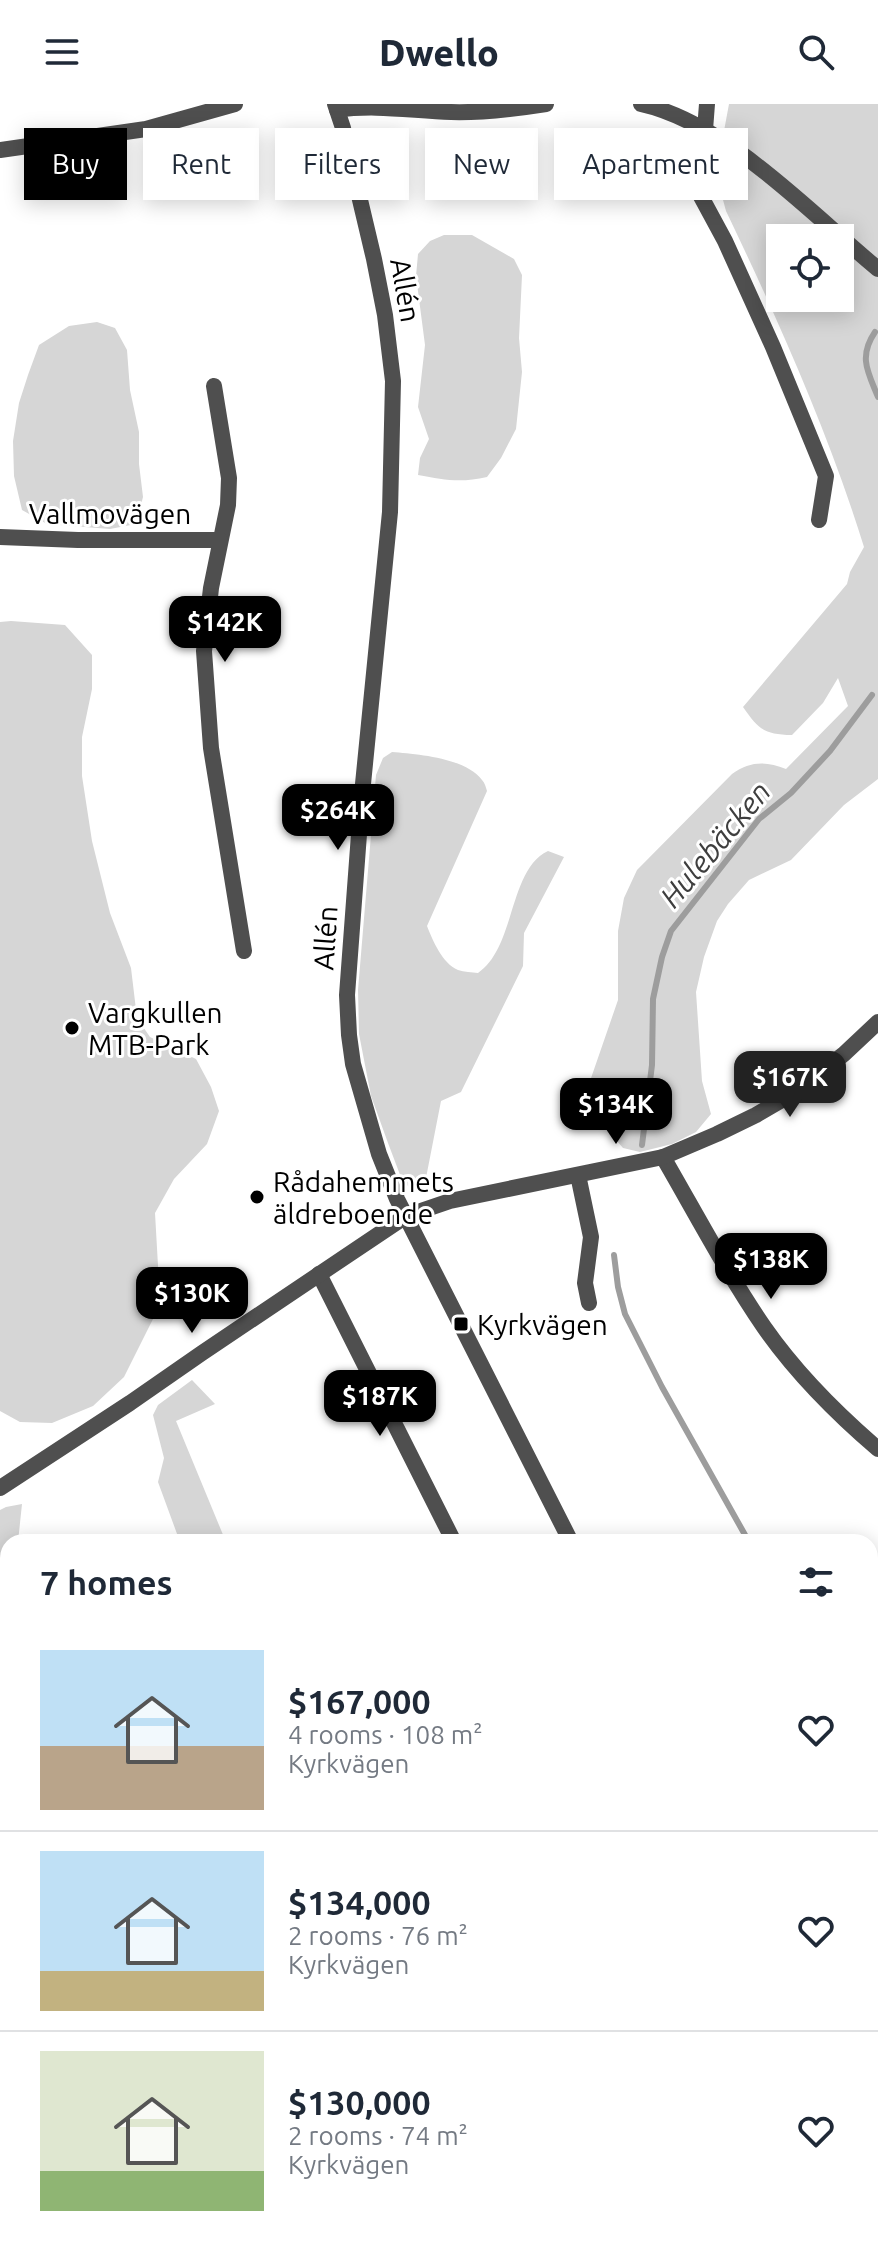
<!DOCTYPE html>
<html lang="en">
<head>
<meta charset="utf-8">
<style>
  :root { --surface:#fff; --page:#f6f6f7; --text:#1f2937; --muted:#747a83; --line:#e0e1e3; --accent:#000 }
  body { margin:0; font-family:Ubuntu,sans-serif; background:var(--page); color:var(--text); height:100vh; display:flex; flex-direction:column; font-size:30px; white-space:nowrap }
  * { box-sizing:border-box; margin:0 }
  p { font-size:26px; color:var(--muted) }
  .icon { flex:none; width:44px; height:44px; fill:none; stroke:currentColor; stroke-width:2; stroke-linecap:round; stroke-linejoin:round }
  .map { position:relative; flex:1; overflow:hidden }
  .sheet { position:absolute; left:0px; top:1430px; width:878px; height:712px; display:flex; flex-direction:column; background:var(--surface); border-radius:24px 24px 0 0; box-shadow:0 4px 20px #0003 }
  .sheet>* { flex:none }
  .hud { position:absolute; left:24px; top:24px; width:830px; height:72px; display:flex; gap:16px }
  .buttons { position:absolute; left:766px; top:120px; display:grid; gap:16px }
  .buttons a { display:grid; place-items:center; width:88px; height:88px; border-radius:0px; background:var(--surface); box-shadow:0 4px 20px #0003; font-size:40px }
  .price { position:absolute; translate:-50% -68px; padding:0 18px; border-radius:16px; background:var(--accent); color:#fff; font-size:26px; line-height:52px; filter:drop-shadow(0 2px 4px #0008) }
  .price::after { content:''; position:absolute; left:50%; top:48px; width:24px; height:18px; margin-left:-12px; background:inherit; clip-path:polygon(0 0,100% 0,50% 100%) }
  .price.current { background:#222; color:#fff }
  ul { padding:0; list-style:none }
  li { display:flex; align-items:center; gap:24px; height:200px; padding:0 40px }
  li+li { border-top:2px solid var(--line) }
  li span { display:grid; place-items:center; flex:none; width:224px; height:160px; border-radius:0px; color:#555 }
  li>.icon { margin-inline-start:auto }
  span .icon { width:96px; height:96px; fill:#fffc; stroke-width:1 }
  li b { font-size:34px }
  h2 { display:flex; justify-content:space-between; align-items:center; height:96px; padding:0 40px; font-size:34px }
  .chip { padding:0 28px; border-radius:0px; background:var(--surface); box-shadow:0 4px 20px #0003; font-size:28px; line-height:72px }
  .chip.current { background:var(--accent); color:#fff }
  header { display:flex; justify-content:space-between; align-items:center; height:104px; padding:0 40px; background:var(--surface); font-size:36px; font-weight:800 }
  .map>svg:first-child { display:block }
</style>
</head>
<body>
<header><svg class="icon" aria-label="menu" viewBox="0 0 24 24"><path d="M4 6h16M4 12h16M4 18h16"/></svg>Dwello<svg class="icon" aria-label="search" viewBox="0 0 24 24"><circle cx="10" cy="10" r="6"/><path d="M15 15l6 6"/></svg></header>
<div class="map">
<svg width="878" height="2142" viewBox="0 0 878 2142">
  <rect width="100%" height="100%" fill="#fff"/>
  <g fill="#d6d6d6" fill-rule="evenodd">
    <path d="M729,0H878V675L844,701L791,756L749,776L728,800L717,817L704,853L696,888L702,977L711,1010L696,1028L672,1040L640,1048L623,1044L611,1030L593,1002L590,977L618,896V827L624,794L637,766L732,670C750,657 766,657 786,665L848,602L838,574L823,599L792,631C764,630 759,626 743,603L847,480L850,468L864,443C828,327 778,216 726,107L716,70ZM780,134H840V194H780Z"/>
    <path d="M444,131H472L514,155L522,171L519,234L522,268L516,325L501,354L487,373C461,379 444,376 418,371L420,354L429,335L418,303L425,241L416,172L418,150L430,137Z"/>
    <path d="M97,218L115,224L127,246L130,286L139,328V360L143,393L136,420L110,425L47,420L22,406L14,372L13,337L19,299L28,271L39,241L69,222Z"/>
    <path d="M11,517L65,521L92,551V585L82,633V672L92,737L110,809L131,864L137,914L150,933L196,955L211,983L219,1007L207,1040L174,1075L155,1109L159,1179L154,1213L124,1273L93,1302L52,1319L20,1318L0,1307V518Z"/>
    <path d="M392,648C417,650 466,654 482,676C485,679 486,684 487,687L427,822C433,837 442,859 458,866C464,868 472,868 478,869C516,843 508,766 548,747L564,753L524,829L523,862L461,988L441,997L425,1079L418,1087L410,1084L402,1076L388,1039L371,992L359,930L358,886L376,671L383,654Z"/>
    <path d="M192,1276L215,1300L176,1317L226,1438H180L158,1378L164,1354L153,1311L158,1301Z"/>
    <path d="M22,1400L18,1438H8V1672L0,1679V1406L6,1403Z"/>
    <path d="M364,2134H408L411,2142H367Z"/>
  </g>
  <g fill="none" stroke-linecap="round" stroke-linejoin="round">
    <g stroke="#9d9d9d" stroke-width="6">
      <path d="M875,228C858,253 868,268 878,293"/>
      <path d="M642,1041L652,961L653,895L662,853L671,827L759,715L791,689L830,647L872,591"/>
      <path d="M614,1151L618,1183L625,1210L662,1283L749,1438"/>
      <path d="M870,1552L878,1558"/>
    </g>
    <g stroke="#4f4f4f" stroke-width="16">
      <path d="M641,0C727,19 811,110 878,165"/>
      <path d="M707,0L705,26L695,55L693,68L698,87L725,137L773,243L826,372L819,416"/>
      <path d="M337,6C376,0 413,7 451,8C483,9 514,5 546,0"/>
      <path d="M0,46L146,25L235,0"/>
      <path d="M214,282L229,374L228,401L211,484L204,547L211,644L244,847"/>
      <path d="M0,433L78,436H220"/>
      <path d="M663,1053C696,1110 727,1169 764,1223C796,1269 836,1309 878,1345"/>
      <path d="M578,1071L591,1133L585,1179L589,1199"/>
      <path d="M319,1170L454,1438"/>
      <path d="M0,1384L130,1299L202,1249L406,1112L450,1097L663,1053L717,1030L756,1011L797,987L844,950L878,918"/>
      <path d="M870,1716L878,1732"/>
      <path d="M870,2106L878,2103"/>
      <path d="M796,2142L812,2134"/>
    </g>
    <g stroke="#4f4f4f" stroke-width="16">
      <path d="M335,0L343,24L374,155L385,211L393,277L390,408L362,690L347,891L349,931L353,960L379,1050L397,1095L571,1438"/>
      <path d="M870,2020L878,2035"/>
    </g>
  </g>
  <g fill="#000" stroke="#fff" stroke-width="3">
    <circle cx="72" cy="924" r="8"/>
    <circle cx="257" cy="1093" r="8"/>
    <rect x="453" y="1212" width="16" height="16" rx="4"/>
  </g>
  <g text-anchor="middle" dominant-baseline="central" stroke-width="6" stroke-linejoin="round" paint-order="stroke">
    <g font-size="28" fill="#000" stroke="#fff">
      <text transform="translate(406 186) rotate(80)">Allén</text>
      <text x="110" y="409">Vallmovägen</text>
      <text transform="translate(325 834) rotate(-86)">Allén</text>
    </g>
    <g font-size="28" fill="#000" stroke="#fff" text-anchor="start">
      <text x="88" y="908">Vargkullen<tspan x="88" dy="32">MTB-Park</tspan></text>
      <text x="273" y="1077">Rådahemmets<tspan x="273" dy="32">äldreboende</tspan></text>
      <text x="477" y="1220">Kyrkvägen</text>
    </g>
    <g font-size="30" font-style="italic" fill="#3e3e3e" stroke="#fff">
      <text transform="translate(715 740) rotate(-50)">Hulebäcken</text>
    </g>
  </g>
</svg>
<div class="buttons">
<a><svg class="icon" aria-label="locate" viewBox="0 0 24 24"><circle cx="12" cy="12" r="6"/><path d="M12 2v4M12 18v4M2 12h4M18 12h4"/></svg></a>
</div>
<b class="price" style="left:225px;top:560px">$142K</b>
<b class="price" style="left:338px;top:748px">$264K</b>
<b class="price current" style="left:790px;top:1015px">$167K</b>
<b class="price" style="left:616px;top:1042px">$134K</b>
<b class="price" style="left:771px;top:1197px">$138K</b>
<b class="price" style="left:192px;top:1231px">$130K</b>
<b class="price" style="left:380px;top:1334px">$187K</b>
<div class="hud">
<a class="chip current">Buy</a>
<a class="chip">Rent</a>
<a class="chip">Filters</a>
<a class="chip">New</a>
<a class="chip">Apartment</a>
</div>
<section class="sheet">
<h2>7 homes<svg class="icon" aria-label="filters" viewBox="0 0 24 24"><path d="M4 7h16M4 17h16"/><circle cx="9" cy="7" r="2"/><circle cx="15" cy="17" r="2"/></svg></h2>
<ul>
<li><span style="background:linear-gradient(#bfe0f5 60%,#b9a48a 0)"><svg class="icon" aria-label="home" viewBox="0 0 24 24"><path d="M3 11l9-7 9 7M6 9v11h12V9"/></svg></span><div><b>$167,000</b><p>4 rooms · 108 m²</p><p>Kyrkvägen</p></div><svg class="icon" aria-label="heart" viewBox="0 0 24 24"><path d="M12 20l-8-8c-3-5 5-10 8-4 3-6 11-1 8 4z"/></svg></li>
<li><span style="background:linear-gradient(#bfe0f5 75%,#c2b280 0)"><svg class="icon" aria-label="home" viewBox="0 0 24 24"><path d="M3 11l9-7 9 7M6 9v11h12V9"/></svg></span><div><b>$134,000</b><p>2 rooms · 76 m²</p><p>Kyrkvägen</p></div><svg class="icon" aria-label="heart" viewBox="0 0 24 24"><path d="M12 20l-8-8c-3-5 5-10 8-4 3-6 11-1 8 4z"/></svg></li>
<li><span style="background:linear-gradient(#dfe7d0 75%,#8fb573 0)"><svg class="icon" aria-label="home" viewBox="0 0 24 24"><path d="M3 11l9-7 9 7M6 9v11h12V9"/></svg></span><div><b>$130,000</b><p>2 rooms · 74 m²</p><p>Kyrkvägen</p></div><svg class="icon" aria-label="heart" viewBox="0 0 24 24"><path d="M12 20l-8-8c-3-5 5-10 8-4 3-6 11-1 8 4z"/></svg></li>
</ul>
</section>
</div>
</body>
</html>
